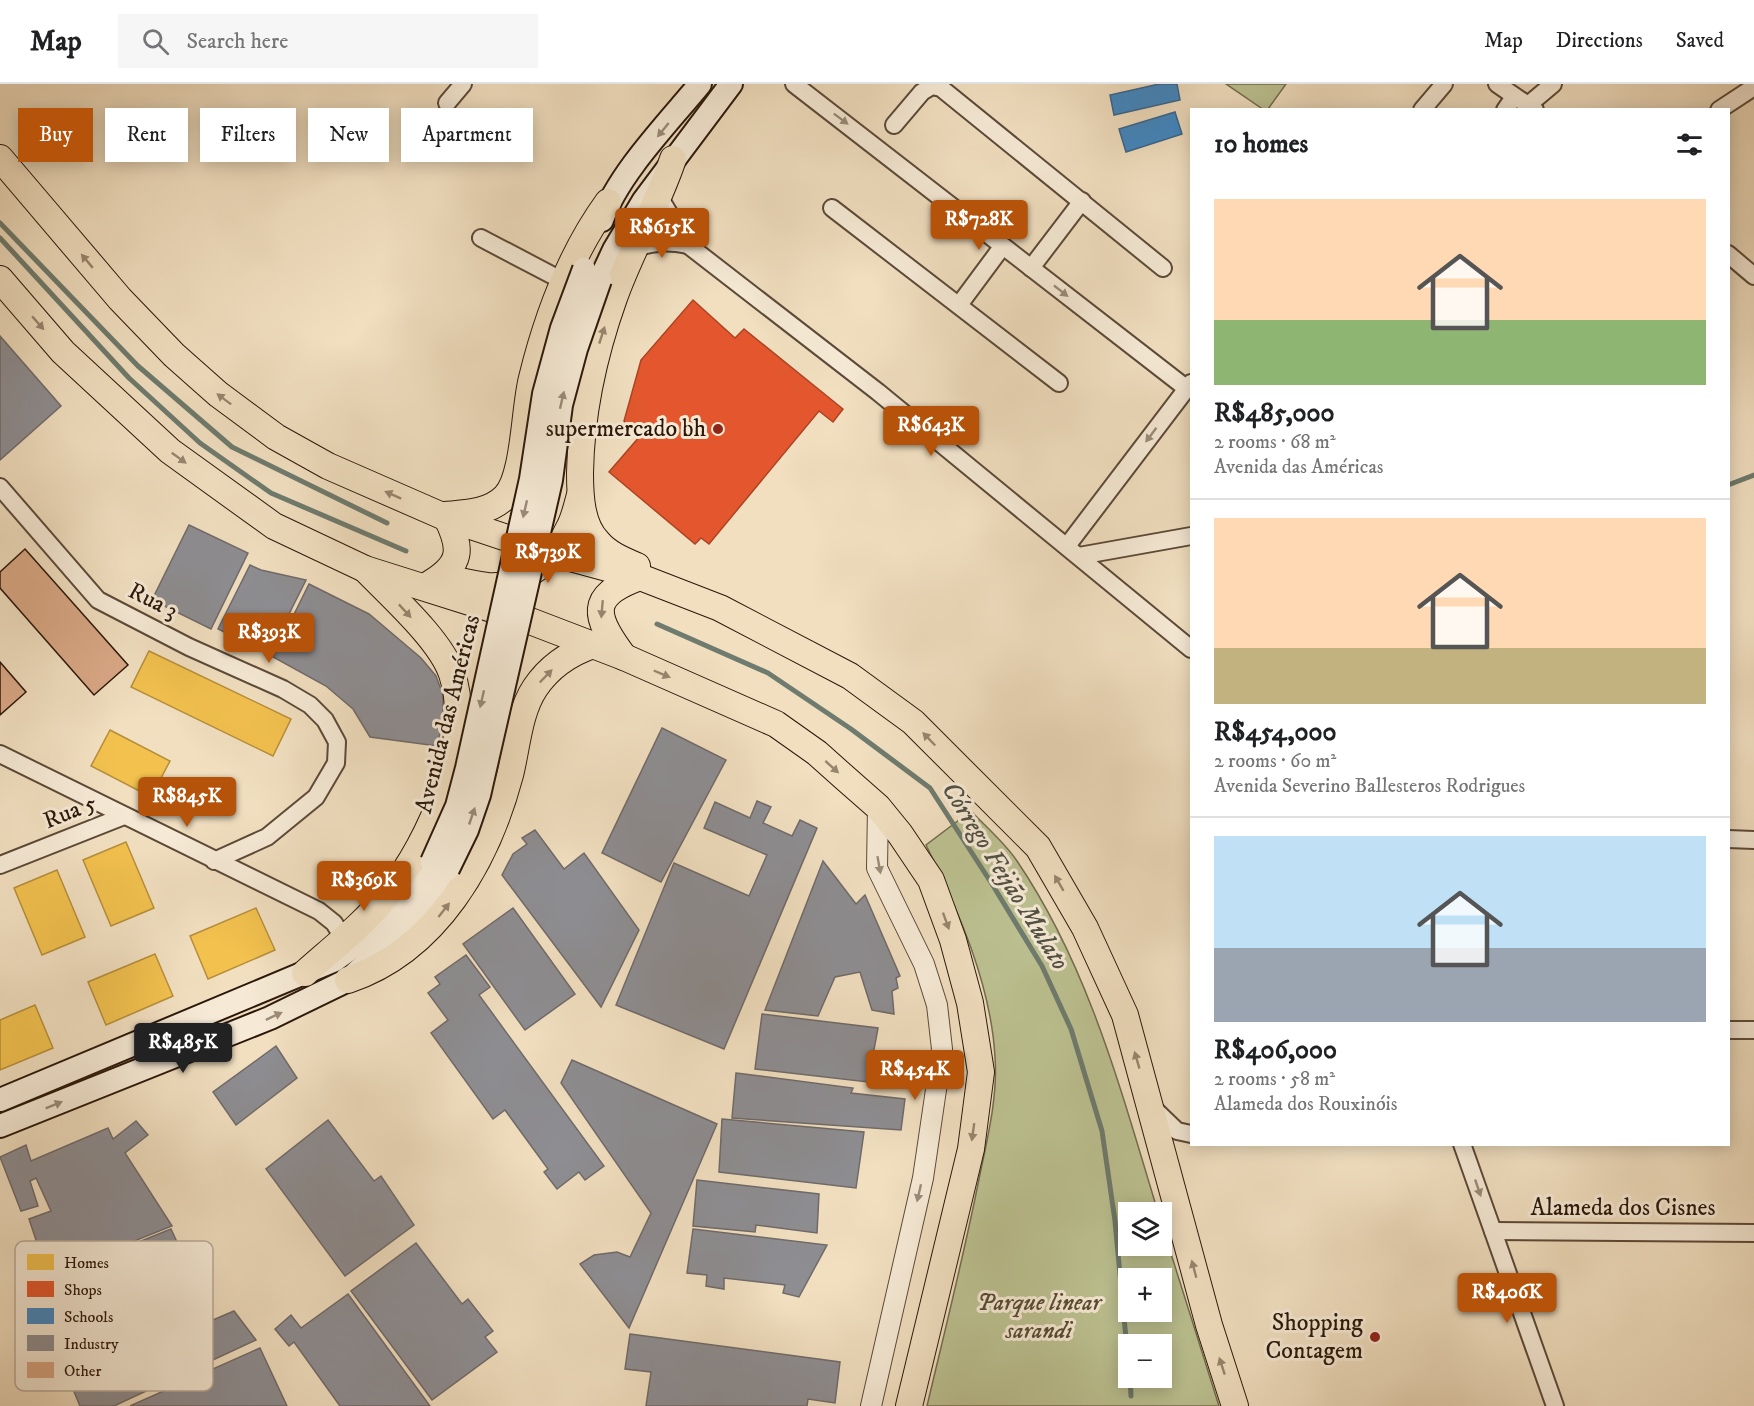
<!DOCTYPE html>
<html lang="en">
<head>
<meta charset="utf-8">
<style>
  :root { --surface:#fff; --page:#f6f6f6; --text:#202124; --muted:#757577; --line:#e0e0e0; --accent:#b45309 }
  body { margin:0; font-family:"IM FELL DW Pica",serif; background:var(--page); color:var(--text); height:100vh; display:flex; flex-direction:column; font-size:22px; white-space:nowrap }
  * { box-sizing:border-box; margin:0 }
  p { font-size:20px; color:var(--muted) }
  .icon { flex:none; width:33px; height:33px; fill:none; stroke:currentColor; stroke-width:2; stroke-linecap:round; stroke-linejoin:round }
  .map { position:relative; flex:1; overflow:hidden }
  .panel { position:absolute; left:1190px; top:24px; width:540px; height:1038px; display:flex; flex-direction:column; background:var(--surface); border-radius:0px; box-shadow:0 3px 15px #0003 }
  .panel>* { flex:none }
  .hud { position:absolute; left:18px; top:24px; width:570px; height:54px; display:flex; gap:12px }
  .fabs { position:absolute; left:1118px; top:1118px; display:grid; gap:12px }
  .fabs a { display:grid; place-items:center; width:54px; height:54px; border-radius:0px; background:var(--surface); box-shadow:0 3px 15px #0003; font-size:30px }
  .price { position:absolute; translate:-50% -51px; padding:0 14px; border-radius:6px; background:var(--accent); color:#fff; font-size:20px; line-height:39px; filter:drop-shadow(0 2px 3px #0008) }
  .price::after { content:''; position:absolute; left:50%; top:36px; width:18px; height:14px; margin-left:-9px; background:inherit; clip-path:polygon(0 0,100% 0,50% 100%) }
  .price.on { background:#222; color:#fff }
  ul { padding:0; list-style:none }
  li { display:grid; align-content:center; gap:12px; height:318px; padding:0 24px }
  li+li { border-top:2px solid var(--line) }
  li span { display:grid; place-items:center; height:186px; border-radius:0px; color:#555 }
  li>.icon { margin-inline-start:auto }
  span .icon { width:108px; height:108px; fill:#fffc; stroke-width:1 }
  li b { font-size:26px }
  h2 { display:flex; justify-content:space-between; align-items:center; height:72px; padding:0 24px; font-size:26px }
  .chip { padding:0 21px; border-radius:0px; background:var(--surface); box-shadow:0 3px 15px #0003; font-size:21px; line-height:54px }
  .chip.on { background:var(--accent); color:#fff }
  header { display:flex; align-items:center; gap:36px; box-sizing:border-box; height:84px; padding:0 30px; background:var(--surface); border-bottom:2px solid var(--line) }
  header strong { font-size:28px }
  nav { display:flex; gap:33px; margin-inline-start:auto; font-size:21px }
  .search { width:420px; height:54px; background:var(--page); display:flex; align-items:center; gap:15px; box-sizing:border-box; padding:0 21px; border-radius:0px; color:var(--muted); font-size:22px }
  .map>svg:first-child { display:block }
</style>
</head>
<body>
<header>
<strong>Map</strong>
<div class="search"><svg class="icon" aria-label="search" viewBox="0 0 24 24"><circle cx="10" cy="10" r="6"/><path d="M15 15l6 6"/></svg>Search here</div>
<nav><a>Map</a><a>Directions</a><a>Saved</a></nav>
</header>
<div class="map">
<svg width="1754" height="1322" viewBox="0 0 1754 1322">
  <rect width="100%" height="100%" fill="#f1dfc0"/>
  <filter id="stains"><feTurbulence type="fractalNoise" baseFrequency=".00333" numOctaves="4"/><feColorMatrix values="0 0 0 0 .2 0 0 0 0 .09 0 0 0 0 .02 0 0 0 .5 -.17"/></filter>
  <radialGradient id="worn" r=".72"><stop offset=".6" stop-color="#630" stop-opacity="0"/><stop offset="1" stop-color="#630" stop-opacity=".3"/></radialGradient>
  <g fill="#bcc191" stroke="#746c4e" stroke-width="1.5" fill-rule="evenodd">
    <path d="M1226,0H1286L1268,25L1264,26Z"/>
    <path d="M971,727C986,743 1005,759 1017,777C1089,883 1121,1007 1158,1128H1128V1161H1161V1138L1219,1322H927C945,1246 964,1171 979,1095C987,1056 998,1013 995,973C991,900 958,826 926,761ZM1128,1194H1161V1227H1128ZM1128,1260H1161V1293H1128Z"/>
  </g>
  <g fill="#f2c14e" stroke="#b68e3a" stroke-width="1.5">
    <path d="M149,567L291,635L273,672L131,603Z"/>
    <path d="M110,646L170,677L151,713L91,682Z"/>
    <path d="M126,758L154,824L111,842L83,776Z"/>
    <path d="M57,786L85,853L42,871L14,804Z"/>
    <path d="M256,824L275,866L208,895L190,852Z"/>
    <path d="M155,870L173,912L106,941L88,898Z"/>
    <path d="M35,921L53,964L0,986V936Z"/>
  </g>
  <path fill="#e4572e" stroke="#ac4423" stroke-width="1.5" d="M693,216L735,254L744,245L843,325L833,338L819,327L709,460L701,454L695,460L609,388L640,352L624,337L641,276Z"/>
  <g fill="#3f88c5" stroke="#39668d" stroke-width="1.5">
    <path d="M1159,0H1177L1180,16L1114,31L1110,11Z"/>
    <path d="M1175,28L1182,50L1126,68L1119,45Z"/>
  </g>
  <g fill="#8d8d92" stroke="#706a69" stroke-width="1.5">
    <path d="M0,252L61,322L0,376Z"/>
    <path d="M189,441L248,469L211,545L152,516Z"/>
    <path d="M250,481L261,486L306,496L269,570L218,545Z"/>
    <path d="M309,500L369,530L421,574L436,592L443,611V636L437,662L370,653L353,625L326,602L273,573Z"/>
    <path d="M662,644L726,676L661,798L602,769Z"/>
    <path d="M757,717L771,723L763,739L792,752L800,736L817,744L724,965L616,921L674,779L749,812L767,771L704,744L715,718L750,734Z"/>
    <path d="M535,746L564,785L584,769L639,846L601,923L502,791L513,770L527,760L522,754Z"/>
    <path d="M823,777L856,820L865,811L900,892L896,894L898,904L892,907L894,930L872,926L860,888L835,893L818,932L765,926Z"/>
    <path d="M513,824L575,910L525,946L463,860Z"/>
    <path d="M466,871L490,903L479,911L604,1082L585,1096L579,1088L557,1105L544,1088L548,1085L505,1026L493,1035L431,949L448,936L428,909L440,900L435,893Z"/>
    <path d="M762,930L878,944L868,998L755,985Z"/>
    <path d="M276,962L297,994L236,1041L213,1008Z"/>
    <path d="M572,976L717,1040L629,1244L580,1180L594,1171L617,1168L630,1173L651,1129L561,999Z"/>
    <path d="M736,989L853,1004L851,1009L905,1015L901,1046L732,1034Z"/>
    <path d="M722,1035L864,1048L856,1104L719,1088Z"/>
    <path d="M328,1036L374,1097L381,1092L414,1141L345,1192L266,1085Z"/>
    <path d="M136,1037L148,1051L125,1069L172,1142L42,1194L33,1174L41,1171L29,1135L51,1127L36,1094L30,1097L38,1122L21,1127L0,1073L26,1061L31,1077L108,1044L113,1055Z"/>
    <path d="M697,1096L819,1110L817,1149L756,1141L755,1148L693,1142Z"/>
    <path d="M171,1145L183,1171L192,1168L210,1193L85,1250L59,1190Z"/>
    <path d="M693,1145L827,1161L799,1213L783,1209L785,1201L724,1194V1205L706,1202L707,1191L687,1189Z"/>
    <path d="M416,1159L462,1220L468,1215L493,1247L485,1253L497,1268L432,1316L351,1207Z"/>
    <path d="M202,1206L213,1236L234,1227L256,1256L114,1322H80L59,1272Z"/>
    <path d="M348,1210L430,1322H340L294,1258L289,1262L275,1245L291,1231L301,1244Z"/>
    <path d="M630,1250L840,1278L835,1319L808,1315L807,1322H646L651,1288L625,1285Z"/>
    <path d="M260,1264L287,1322H130Z"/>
  </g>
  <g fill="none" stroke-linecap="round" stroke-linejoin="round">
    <g stroke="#6e7b6e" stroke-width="5">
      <path d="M0,139L138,282L232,363L387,439"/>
      <path d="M0,154L129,294L200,359L271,409L406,467"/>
      <path d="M1728,401L1754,391"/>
      <path d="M657,540L768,589L851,645L930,704L992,800L1042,882L1071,945L1102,1047L1115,1137L1128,1276"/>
      <path d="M1130,1293L1131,1312"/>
    </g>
  </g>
  <g fill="#d9a785" stroke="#2b170a" stroke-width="1.5">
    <path d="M25,465L128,581L94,611L0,504V488Z"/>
    <path d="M0,578L26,608L0,631Z"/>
  </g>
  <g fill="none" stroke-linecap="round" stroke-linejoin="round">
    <g stroke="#5c4938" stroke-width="20">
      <g id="minor">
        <path d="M794,0L1186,304"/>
        <path d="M1497,0L1535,26"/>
        <path d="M447,19L463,0"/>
        <path d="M1528,21L1553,0"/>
        <path d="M1422,26L1444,0"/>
        <path d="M1505,26L1514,13"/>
        <path d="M1719,26L1754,3"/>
        <path d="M894,41L922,8L932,2L941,4L1163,184"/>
        <path d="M660,114L688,161L878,308L1191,565"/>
        <path d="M832,124L1059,299"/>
        <path d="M481,154L565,198"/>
        <path d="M635,164C654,158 668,157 688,161"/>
        <path d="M1728,170L1754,192"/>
        <path d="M1031,184L1082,117"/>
        <path d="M959,221L1002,163"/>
        <path d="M0,403L98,516L189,563L283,605L310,621L325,636L337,658L336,679L316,713L267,753L214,777"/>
        <path d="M1067,462L1191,299"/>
        <path d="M1079,472L1191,452"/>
        <path d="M0,670L319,827L334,839L344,855"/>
        <path d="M1728,755L1754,756"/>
        <path d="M0,781L124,732"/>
        <path d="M1728,946H1754"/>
        <path d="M1151,1022L1177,1047L1191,1050"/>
        <path d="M1462,1060L1555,1322"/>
        <path d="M1493,1147L1754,1149"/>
      </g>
    </g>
    <g stroke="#5c4938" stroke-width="22">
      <path id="tertiary" d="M871,1322L923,1094L942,965L937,921L924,880L877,784L878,723"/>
    </g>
    <g stroke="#2b170a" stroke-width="26">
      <g id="secondary">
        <path d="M602,136C618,90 668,39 700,0"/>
        <path d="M600,196L614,166L644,116L731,0"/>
        <path d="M0,1016L335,876C374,849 405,817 432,778"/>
        <path d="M0,1042L270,934L348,896L400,848L448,785"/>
      </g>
    </g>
    <g stroke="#2b170a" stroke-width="28">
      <g id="primary">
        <path d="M0,74L120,215L174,271L218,310L276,353L328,382L447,434L552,469L640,493L720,524L850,592L913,638L1038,763L1085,844L1125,931L1209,1241L1235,1322"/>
        <path d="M0,195L63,268L170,367L274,442L365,485L530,537L624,573L776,640L817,669L845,694L878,723L900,750L931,796L953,856L970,919L981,988L971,1065L909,1322"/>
        <path d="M445,431C466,429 489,429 505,413C525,393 524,324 532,294C547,233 571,169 608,118"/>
        <path d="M637,482C623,476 608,470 598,458C581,441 580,411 580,389C581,329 594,270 614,214C631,166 657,123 673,75"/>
        <path d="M441,493C456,496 472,500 487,502C522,505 557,472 570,442C575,432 577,421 580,411"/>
        <path d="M431,499C462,480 462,465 447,434"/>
        <path d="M624,573C594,533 587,512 640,493"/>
        <path d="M305,889C333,864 365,839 388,810C431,757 474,657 452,590C441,556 390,511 365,485"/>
        <path d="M348,896C437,866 487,777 510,691C517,663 519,628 535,604C549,583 570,569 593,561"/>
      </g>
    </g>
    <use href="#minor" stroke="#f6ead6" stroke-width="16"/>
    <use href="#tertiary" stroke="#f6ead6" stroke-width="20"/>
    <use href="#secondary" stroke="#f6ead6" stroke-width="22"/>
    <use href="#primary" stroke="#f1dfc0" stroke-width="26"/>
    <g stroke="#2b170a" stroke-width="26" stroke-linecap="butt">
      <g id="secondary-bridge">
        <path d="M432,778L457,722L467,684L531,395L544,310L562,244L584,185"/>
        <path d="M448,785L467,746L479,711L551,396L561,321L576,265L600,196"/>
      </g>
    </g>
    <use href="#secondary-bridge" stroke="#f6ead6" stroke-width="22"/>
  </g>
  <defs><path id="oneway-solid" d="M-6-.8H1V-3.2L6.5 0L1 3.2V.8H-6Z" transform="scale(1.5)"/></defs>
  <g fill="#9b8b7a">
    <use href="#oneway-solid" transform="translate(841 35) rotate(37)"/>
    <use href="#oneway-solid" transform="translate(663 46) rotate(129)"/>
    <use href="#oneway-solid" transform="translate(1061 207) rotate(38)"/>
    <use href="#oneway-solid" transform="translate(562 316) rotate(-77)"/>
    <use href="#oneway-solid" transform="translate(1151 351) rotate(127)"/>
    <use href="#oneway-solid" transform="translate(525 425) rotate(103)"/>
    <use href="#oneway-solid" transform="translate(482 615) rotate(103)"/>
    <use href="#oneway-solid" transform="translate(472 732) rotate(-71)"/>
    <use href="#oneway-solid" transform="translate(879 781) rotate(80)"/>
    <use href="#oneway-solid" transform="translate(274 932) rotate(-25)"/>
    <use href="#oneway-solid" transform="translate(54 1021) rotate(-22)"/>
    <use href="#oneway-solid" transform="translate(1478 1104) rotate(71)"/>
    <use href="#oneway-solid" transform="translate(919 1109) rotate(103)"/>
  </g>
  <g fill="#98856e">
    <use href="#oneway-solid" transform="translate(87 177) rotate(-130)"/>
    <use href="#oneway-solid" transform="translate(38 239) rotate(49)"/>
    <use href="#oneway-solid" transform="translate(602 251) rotate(-72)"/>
    <use href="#oneway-solid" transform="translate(224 315) rotate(-143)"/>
    <use href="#oneway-solid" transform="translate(179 374) rotate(36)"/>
    <use href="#oneway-solid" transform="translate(393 411) rotate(-156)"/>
    <use href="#oneway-solid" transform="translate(602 525) rotate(95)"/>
    <use href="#oneway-solid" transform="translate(405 527) rotate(47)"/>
    <use href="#oneway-solid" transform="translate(662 590) rotate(23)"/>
    <use href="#oneway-solid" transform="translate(546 592) rotate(-46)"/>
    <use href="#oneway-solid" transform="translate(929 655) rotate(-134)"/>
    <use href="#oneway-solid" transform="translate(832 683) rotate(42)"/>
    <use href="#oneway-solid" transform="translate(1059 799) rotate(-120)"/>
    <use href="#oneway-solid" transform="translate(444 826) rotate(-52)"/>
    <use href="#oneway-solid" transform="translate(946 837) rotate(70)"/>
    <use href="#oneway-solid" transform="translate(1137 976) rotate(-106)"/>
    <use href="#oneway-solid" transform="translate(973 1048) rotate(98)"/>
    <use href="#oneway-solid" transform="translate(1194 1185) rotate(-105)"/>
    <use href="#oneway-solid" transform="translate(1222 1282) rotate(-108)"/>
  </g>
  <g fill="#8f2418" stroke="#f6ead6" stroke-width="2">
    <circle cx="718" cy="345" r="6"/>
    <circle cx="1375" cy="1253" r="6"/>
  </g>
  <g text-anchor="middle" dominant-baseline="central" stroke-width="6" stroke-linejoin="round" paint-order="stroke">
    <g font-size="24" fill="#2b170a" stroke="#f6ead6" text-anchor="end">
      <text x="706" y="345">supermercado bh</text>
      <text x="1363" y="1239">Shopping<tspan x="1363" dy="28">Contagem</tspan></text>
    </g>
    <g font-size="24" fill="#2b170a" stroke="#f6ead6">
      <text transform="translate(153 517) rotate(27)">Rua 3</text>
      <text transform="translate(448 630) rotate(-76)">Avenida das Américas</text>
      <text transform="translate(70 728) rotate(-22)">Rua 5</text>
      <text x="1623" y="1124">Alameda dos Cisnes</text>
    </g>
    <g font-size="24" font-style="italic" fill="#564a32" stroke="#f6ead6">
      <text x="1039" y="1219">Parque linear<tspan x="1039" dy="28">sarandi</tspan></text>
    </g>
    <g font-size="26" font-style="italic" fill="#525144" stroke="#f6ead6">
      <text transform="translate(1005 792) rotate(58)">Córrego Feijão Mulato</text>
    </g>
  </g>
  <rect x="15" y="1157" width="198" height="150" rx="9" fill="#f6ead6" stroke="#b9ab99" stroke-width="1.5"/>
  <rect x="27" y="1170" width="27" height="16" fill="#f2c14e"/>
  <rect x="27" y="1197" width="27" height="16" fill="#e4572e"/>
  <rect x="27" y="1224" width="27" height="16" fill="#3f88c5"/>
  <rect x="27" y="1251" width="27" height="16" fill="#8d8d92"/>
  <rect x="27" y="1278" width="27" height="16" fill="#d9a785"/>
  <g font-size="16" fill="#2b170a">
    <text x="64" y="1184">Homes</text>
    <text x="64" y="1211">Shops</text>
    <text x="64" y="1238">Schools</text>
    <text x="64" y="1265">Industry</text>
    <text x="64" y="1292">Other</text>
  </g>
  <rect width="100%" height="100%" filter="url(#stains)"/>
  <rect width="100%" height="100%" fill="url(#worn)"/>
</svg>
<div class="fabs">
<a><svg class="icon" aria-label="layers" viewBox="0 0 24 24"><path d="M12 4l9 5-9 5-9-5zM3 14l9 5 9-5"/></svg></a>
<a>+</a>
<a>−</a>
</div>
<b class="price" style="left:979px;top:167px">R$728K</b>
<b class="price" style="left:662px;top:175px">R$615K</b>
<b class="price" style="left:931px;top:373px">R$643K</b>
<b class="price" style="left:548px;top:500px">R$739K</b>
<b class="price" style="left:269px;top:580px">R$393K</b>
<b class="price" style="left:187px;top:744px">R$845K</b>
<b class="price" style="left:364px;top:828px">R$369K</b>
<b class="price on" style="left:183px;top:990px">R$485K</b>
<b class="price" style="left:915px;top:1017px">R$454K</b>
<b class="price" style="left:1507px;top:1240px">R$406K</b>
<div class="hud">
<a class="chip on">Buy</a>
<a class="chip">Rent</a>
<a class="chip">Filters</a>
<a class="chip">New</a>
<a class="chip">Apartment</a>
</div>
<section class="panel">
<h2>10 homes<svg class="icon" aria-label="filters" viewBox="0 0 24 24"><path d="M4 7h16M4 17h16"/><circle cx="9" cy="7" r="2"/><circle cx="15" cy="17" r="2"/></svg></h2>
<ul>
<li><span style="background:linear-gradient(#ffd9b3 65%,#8fb573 0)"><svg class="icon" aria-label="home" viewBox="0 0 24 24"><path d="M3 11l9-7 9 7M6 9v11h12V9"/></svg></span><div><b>R$485,000</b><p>2 rooms · 68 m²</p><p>Avenida das Américas</p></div></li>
<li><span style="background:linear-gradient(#ffd9b3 70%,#c2b280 0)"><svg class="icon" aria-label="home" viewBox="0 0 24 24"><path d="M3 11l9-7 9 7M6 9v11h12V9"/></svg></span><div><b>R$454,000</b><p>2 rooms · 60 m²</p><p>Avenida Severino Ballesteros Rodrigues</p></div></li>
<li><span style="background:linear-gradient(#bfe0f5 60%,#9aa5b1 0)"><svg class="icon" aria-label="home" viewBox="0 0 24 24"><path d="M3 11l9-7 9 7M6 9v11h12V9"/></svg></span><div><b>R$406,000</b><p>2 rooms · 58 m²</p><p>Alameda dos Rouxinóis</p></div></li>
</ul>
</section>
</div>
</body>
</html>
